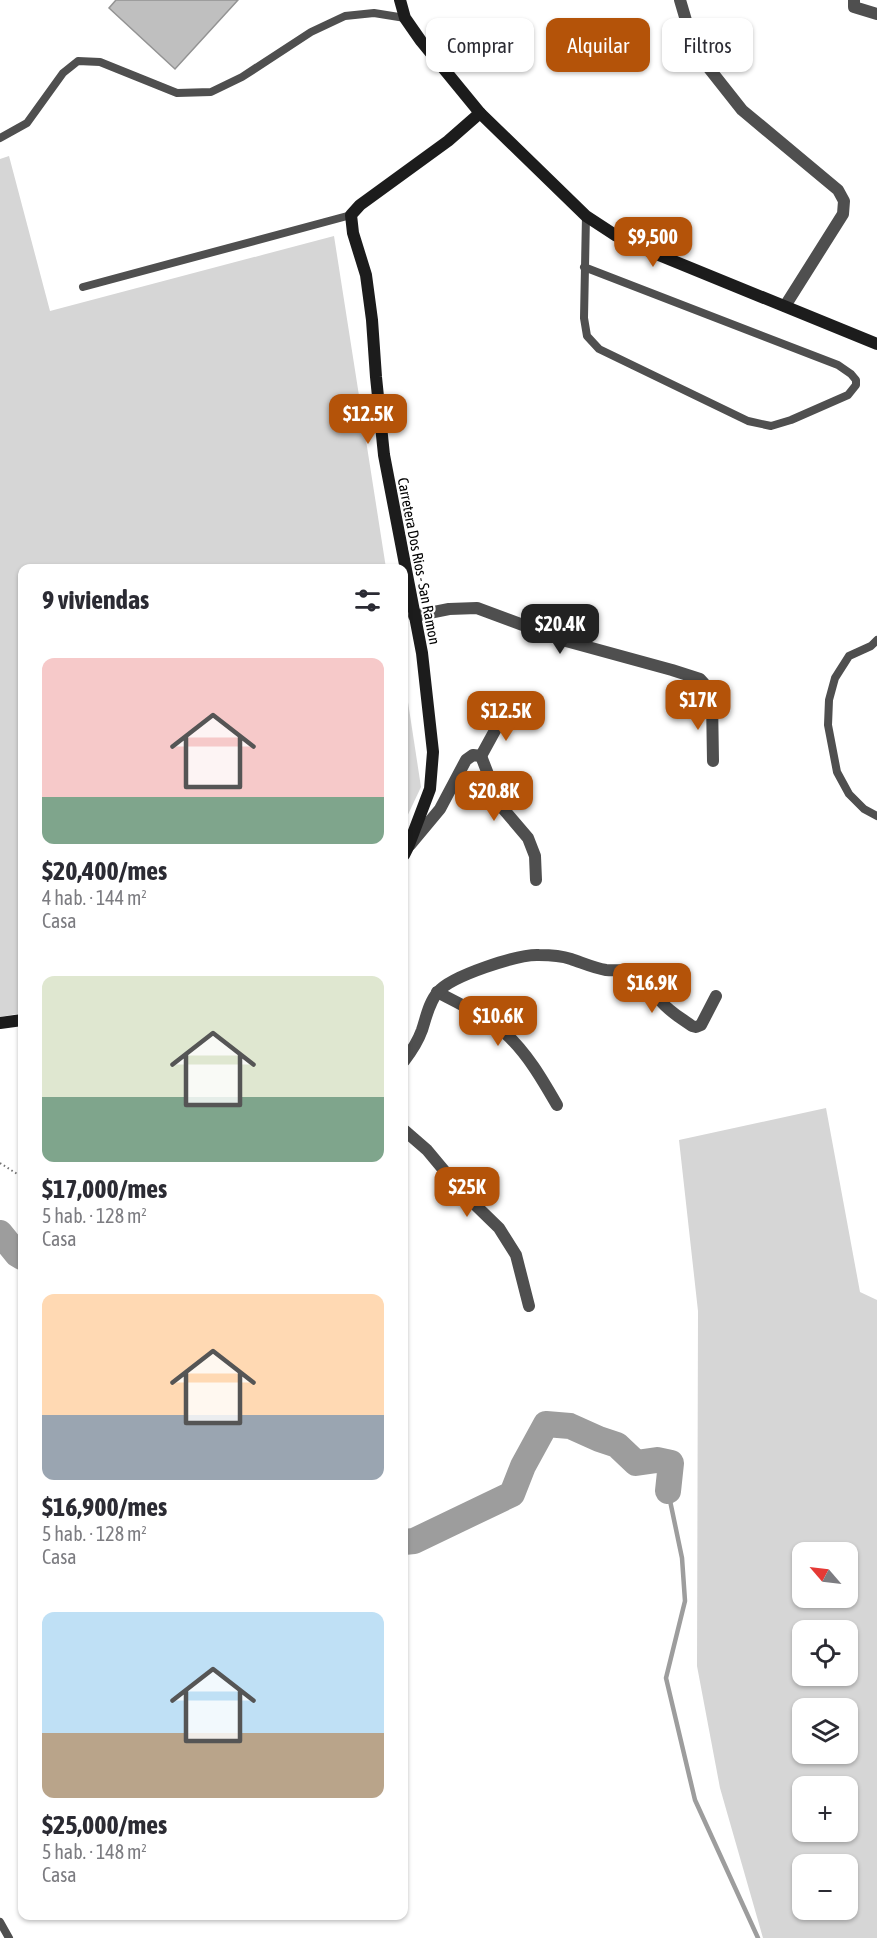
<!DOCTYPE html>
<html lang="es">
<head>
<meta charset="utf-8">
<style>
  :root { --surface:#fff; --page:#f7f7f7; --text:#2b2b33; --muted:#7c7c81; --accent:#b45309 }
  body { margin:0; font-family:"Asap Condensed",sans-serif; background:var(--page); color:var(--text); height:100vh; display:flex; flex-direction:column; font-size:22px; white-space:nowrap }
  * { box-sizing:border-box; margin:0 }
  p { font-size:20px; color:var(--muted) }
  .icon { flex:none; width:33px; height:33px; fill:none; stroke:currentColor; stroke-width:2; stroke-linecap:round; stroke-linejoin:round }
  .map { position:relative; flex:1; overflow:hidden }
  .panel { position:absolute; left:18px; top:564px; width:390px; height:1356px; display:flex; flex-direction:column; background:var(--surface); border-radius:12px; box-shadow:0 2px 4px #0004 }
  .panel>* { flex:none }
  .top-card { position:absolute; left:426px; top:18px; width:360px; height:54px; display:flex; gap:12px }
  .needle { width:39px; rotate:298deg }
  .buttons { position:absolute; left:792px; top:1542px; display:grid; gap:12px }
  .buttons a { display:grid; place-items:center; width:66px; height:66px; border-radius:12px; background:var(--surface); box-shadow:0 2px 4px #0004; font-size:30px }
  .price { position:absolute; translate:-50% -51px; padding:0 14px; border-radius:12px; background:var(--accent); color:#fff; font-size:20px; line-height:39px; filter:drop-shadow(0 2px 3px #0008) }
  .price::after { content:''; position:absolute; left:50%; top:36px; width:18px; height:14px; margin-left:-9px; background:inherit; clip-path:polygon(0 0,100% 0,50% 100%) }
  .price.current { background:#222; color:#fff }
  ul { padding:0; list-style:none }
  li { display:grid; align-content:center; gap:12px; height:318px; padding:0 24px }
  li span { display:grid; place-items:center; height:186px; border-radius:12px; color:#555 }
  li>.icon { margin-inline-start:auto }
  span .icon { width:108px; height:108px; fill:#fffc; stroke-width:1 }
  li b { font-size:26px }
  h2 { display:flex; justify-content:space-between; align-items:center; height:72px; padding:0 24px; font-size:26px }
  .chip { padding:0 21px; border-radius:12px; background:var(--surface); box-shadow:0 2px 4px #0004; font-size:21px; line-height:54px }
  .chip.current { background:var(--accent); color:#fff }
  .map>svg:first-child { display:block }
</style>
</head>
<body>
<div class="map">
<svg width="877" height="1938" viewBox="0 0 877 1938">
  <rect width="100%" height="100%" fill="#fff"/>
  <g fill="#d6d6d6" fill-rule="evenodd">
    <path d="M9,156L50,311L334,236L386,568H22V1013L0,1017V159Z"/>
    <path d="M404,676L421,787L404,823Z"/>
    <path d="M826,1108L860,1292L877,1300V1938H763L720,1788L697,1666L698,1311L679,1140ZM802,1552H848V1598H802ZM802,1630H848V1676H802ZM802,1708H848V1754H802ZM802,1786H848V1832H802ZM802,1864H848V1910H802Z"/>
  </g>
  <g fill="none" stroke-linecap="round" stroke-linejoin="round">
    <path stroke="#9d9d9d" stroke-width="4.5" d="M668,1491L682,1558L685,1601L666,1678L695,1800L758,1938"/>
    <g stroke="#9d9d9d" stroke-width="26">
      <path d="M0,1233L17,1254L22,1257"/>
      <path d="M404,1542L414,1541L512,1494L523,1466L546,1424L570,1426L599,1439L617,1445L636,1463L657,1460L671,1463L668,1491"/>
    </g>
  </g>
  <path fill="#bfbfbf" stroke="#939393" stroke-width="1.5" d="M116,0H238L175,69L109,8Z"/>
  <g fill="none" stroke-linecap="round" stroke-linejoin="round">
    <path stroke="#717171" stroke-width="2" stroke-dasharray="1.5 3" stroke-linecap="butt" d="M0,1163L22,1177"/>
    <g stroke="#4f4f4f" stroke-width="8">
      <path d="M0,138L27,123L63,73L78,61L100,62L177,93L211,92L242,77L311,32L345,16L374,13L405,18"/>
      <path d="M584,267L838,365L851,374L856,380V385L848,395L791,420L771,426L748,421L599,349L587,336L584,318L586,216"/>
      <path d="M83,287L351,215"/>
      <path d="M877,640L871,646L849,656L835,678L829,700L828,725L837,772L849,794L864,809L877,816"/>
      <path d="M0,1922L9,1938"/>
    </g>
    <g stroke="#4f4f4f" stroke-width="12">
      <path d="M680,0L690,34L708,67L742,110L838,190L844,201L843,214L785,306"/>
      <path d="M854,0V7L877,14"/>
      <path d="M414,616L449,609L477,608L566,641L672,670L700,679L709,689L712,700L713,761"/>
      <path d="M481,756L500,805L528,838L535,856L536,880"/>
      <path d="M481,756L504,714"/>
      <path d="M410,845L440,809L466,760L473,755L481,756"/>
      <path d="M437,992C460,1004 486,1016 505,1033C527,1053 542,1079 557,1105"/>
      <path d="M404,1061C411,1052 418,1041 422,1030C426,1018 429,1002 438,992C451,976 518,954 539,955C549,955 562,956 571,959C583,963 594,968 606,970C618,971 631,968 642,974C652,979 654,992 660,1000C668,1011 681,1018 692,1026L696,1027L701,1025L716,996"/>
      <path d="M404,1130L427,1150L462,1192L499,1228L516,1255L529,1306"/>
    </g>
    <g stroke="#1c1c1c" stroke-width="12">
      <path d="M400,0L405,18L421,41L480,113L586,216L615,235L649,251L877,344"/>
      <path d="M404,855L408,847L430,789L433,752L422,653L384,455L376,377L372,320L366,275L353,233L351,215L360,205L448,141L480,113"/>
      <path d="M0,1023L22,1020"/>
    </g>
  </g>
  <g text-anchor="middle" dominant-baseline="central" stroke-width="4.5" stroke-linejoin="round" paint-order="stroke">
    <g font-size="15" fill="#000" stroke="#fff">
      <text transform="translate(419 561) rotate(79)">Carretera Dos Rios - San Ramon</text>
    </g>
  </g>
</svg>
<div class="buttons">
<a><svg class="needle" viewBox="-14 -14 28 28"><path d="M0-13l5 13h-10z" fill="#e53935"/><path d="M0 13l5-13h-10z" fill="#7c7c81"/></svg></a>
<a><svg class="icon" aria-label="locate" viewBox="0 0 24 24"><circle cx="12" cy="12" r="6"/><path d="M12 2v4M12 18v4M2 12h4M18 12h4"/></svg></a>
<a><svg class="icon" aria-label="layers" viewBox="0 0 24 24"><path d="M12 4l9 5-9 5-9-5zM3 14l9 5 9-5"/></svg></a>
<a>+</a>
<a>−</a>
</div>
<b class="price" style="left:653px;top:268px">$9,500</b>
<b class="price" style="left:368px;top:445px">$12.5K</b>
<b class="price current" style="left:560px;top:655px">$20.4K</b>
<b class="price" style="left:698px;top:731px">$17K</b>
<b class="price" style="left:506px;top:742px">$12.5K</b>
<b class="price" style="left:494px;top:822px">$20.8K</b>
<b class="price" style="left:652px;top:1014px">$16.9K</b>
<b class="price" style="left:498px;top:1047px">$10.6K</b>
<b class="price" style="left:467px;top:1218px">$25K</b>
<div class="top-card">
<a class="chip">Comprar</a>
<a class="chip current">Alquilar</a>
<a class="chip">Filtros</a>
</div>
<section class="panel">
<h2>9 viviendas<svg class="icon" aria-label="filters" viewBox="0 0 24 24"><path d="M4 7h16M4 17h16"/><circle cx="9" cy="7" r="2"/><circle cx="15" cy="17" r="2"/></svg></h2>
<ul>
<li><span style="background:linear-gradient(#f6c9c9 75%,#7fa58c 0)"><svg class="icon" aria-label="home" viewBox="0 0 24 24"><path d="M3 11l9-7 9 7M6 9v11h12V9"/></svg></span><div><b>$20,400/mes</b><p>4 hab. · 144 m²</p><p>Casa</p></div></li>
<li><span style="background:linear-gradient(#dfe7d0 65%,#7fa58c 0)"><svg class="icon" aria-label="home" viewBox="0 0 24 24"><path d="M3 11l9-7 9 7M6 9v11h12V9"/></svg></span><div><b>$17,000/mes</b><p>5 hab. · 128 m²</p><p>Casa</p></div></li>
<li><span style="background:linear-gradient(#ffd9b3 65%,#9aa5b1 0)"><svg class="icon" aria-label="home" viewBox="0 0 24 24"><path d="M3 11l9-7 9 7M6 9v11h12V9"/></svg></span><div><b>$16,900/mes</b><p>5 hab. · 128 m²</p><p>Casa</p></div></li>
<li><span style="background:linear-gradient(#bfe0f5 65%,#b9a48a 0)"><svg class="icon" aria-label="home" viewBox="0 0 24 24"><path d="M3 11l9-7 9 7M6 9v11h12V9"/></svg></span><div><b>$25,000/mes</b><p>5 hab. · 148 m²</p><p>Casa</p></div></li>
</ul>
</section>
</div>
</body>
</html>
